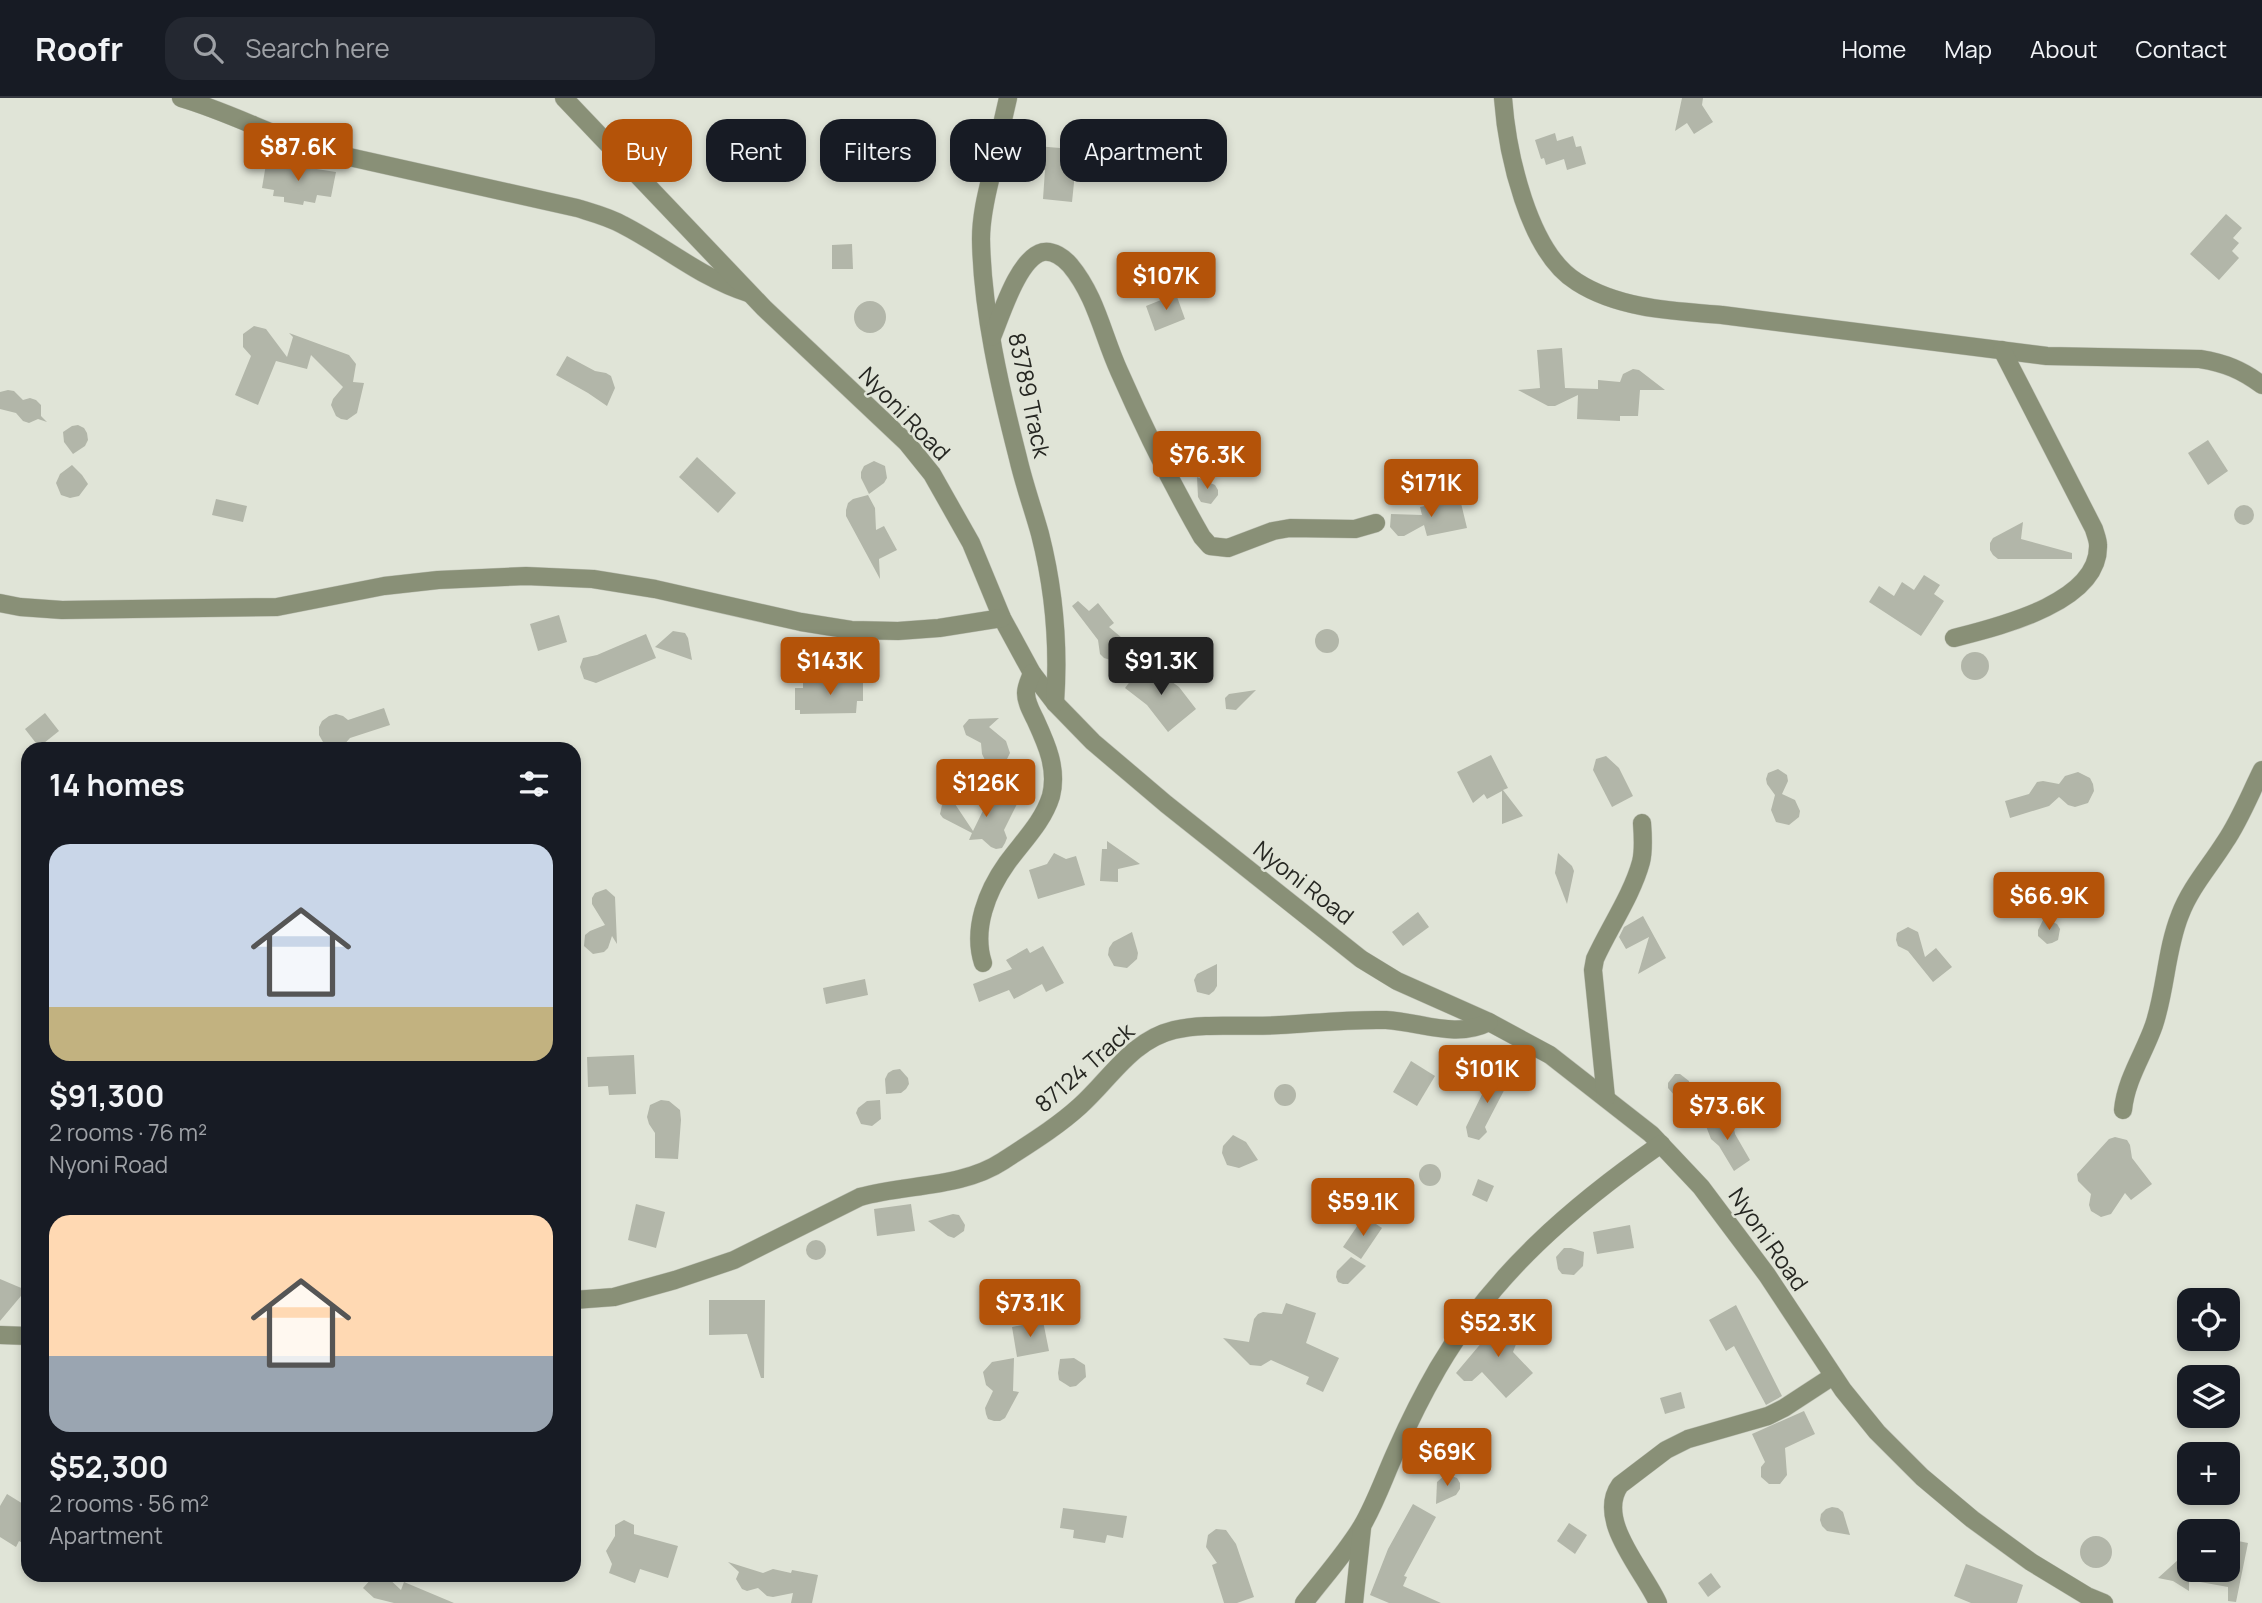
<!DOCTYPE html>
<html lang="en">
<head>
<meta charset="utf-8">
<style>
  :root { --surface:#171b24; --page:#242831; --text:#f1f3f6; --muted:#9ea1a6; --line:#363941; --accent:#b45309 }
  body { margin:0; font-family:Manrope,sans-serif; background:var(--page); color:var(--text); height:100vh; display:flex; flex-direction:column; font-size:26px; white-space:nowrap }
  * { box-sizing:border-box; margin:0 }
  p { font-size:23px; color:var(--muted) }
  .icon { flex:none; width:38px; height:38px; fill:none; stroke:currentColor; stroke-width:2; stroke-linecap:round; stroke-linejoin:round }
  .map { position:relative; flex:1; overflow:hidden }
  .details { position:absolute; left:21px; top:644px; width:560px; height:840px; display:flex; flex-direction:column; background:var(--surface); border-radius:21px; box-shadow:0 4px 10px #0003 }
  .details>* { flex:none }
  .top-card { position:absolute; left:602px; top:21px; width:665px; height:63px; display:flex; gap:14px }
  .controls { position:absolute; left:2177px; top:1190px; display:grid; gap:14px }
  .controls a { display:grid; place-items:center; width:63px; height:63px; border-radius:14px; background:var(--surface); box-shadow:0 4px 10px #0003; font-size:35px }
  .price { position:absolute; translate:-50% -60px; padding:0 16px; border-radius:7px; background:var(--accent); color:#fff; font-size:23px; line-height:46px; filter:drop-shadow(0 2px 4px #0008) }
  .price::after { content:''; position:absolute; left:50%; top:42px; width:21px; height:16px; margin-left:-10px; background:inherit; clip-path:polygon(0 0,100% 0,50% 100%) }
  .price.selected { background:#222; color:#fff }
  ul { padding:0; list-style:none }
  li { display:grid; align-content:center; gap:14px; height:371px; padding:0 28px }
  li span { display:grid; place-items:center; height:217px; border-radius:21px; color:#555 }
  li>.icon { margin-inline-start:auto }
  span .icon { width:126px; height:126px; fill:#fffc; stroke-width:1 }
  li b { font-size:30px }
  h2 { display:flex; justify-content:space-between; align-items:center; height:84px; padding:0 28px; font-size:30px }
  .pill { padding:0 24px; border-radius:21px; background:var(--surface); box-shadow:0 4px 10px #0003; font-size:24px; line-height:63px }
  .pill.selected { background:var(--accent); color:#fff }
  header { display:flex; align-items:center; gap:42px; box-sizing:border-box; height:98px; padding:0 35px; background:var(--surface); border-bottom:2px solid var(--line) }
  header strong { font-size:33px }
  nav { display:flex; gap:38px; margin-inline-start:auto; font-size:24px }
  .search { width:490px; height:63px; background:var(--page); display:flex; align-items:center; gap:18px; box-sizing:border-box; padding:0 24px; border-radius:21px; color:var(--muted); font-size:26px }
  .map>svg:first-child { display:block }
</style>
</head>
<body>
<header>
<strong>Roofr</strong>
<div class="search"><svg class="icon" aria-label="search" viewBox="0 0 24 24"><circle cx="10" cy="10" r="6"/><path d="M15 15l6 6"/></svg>Search here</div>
<nav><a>Home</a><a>Map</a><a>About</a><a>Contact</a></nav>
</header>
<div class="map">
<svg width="2262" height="1505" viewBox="0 0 2262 1505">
  <rect width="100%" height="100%" fill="#e0e4d7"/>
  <g fill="#b2b6a9">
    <path d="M1682,0H1703L1702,7L1713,24L1694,36L1687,25L1675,33Z"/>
    <path d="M1555,35L1557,43L1573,38L1576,49L1581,48L1586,66L1567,72L1564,61L1546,67L1544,60L1541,61L1535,42Z"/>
    <path d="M1036,48L1084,52L1083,75H1075L1072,104L1043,101L1045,72L1034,71Z"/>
    <path d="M278,65L336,74L331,99L317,97L315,105L304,103L303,107L284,104V99L273,98L274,92L262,90L266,66L278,67Z"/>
    <path d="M2226,116L2242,130L2233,140L2239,145L2232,153L2239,160L2219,182L2190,156Z"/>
    <path d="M852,146L853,171H832V147Z"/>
    <path d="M1176,196L1185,221L1155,233L1146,208Z"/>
    <circle cx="870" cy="219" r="16"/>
    <path d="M254,228L266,231L287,259L293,239L289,235L349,257L356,266L353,284L364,285L357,315L347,322L341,321L336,318L331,307L333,301L343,289L311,257L307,271L276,263L258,307L235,297L251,258L243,249V236Z"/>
    <path d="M1562,250L1565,290L1598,291V282L1620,284L1623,276L1633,271L1639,272L1665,292H1640L1638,318H1620V323L1577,321L1578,297L1555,308H1548L1518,292L1540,290L1537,252Z"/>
    <path d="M567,258L595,273L606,275L611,278L615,290L607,308L588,295L556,277Z"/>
    <path d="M8,292L14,293L23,302L30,300L36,302L41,307V318L47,324L38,321L29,325L23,323L16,315L0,311V294Z"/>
    <path d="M78,327L84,330L87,335L88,342L85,348L73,356L64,344L63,334L72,328Z"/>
    <path d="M2208,342L2228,373L2208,387L2188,355Z"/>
    <path d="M697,359L736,395L718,415L679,379Z"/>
    <path d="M874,363L885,368L887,380L884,385L869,396L861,380V374L864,368Z"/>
    <path d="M72,367L82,377L88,386L79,398L70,400L61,397L56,385L60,376Z"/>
    <path d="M1197,379L1215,387L1218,392V397L1211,406L1201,404L1198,399Z"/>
    <path d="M868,397L875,410L876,432L884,428L897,452L879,461L880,481L846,418V412L848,405L853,401Z"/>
    <path d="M216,401L247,408L243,424L212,417Z"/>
    <path d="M1460,401L1467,430L1427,438L1424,427L1404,438H1398L1390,429L1391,416L1422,417L1420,409Z"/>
    <circle cx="2244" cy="417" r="10"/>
    <path d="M2023,424L2021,441L2072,455V461H1998L1993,457L1990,452V445L1993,440Z"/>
    <path d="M1924,477L1940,487L1934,496L1944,503L1921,538L1869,504L1879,488L1894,498L1902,484L1914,492Z"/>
    <path d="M1078,503L1089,513L1098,505L1114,525L1109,529L1122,540L1124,546V566L1104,560L1100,556L1098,542L1072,508Z"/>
    <path d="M559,517L567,544L538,553L530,526Z"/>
    <circle cx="1327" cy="543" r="12"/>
    <path d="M673,533L685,535L688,540L692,562L655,549Z"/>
    <path d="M646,536L656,560L596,585L584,581L580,569L583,560L597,557Z"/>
    <circle cx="1975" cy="568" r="14"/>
    <path d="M1145,564L1179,589L1196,611L1168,634L1147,607L1125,590Z"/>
    <path d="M829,578H847V582H863V603H857L856,615L800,616V612H795V590H803V585H829Z"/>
    <path d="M1256,592L1236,612L1226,611L1225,600L1229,596Z"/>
    <path d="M384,610L390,627L350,640L343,648H329L323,644L319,637V629L322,623L329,618L336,616L343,618L348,622Z"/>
    <path d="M45,615L59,633L39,649L25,631Z"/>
    <path d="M999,620L989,629L1006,643L1010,655L1007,661L996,670L985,662L982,656L981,645L966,637L963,628L969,621Z"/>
    <path d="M1491,657L1508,690L1503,692L1523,718L1502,726V693L1487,701L1484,696L1473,705L1457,674Z"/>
    <path d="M1606,658L1619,670L1633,698L1612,709L1593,672L1596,661Z"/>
    <path d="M1778,671L1787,677L1788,683L1782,696L1795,702L1800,713L1799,719L1789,727L1776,724L1771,712L1775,697L1767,686L1766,681L1768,675Z"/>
    <path d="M2078,674L2090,680L2093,686L2094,693L2088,705L2075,709L2068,707L2059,699L2049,708L2010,720L2005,703L2029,696L2037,684L2043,683L2059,686L2065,678Z"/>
    <path d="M994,690L1019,702L1004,732L1007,740L1005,745L1002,750L996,751L991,749L982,741L969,742L972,735L943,720L940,716L942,707L951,704L955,706L973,733Z"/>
    <path d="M1107,743L1140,766L1118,771V784L1100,783L1102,751H1107Z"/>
    <path d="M1054,755L1066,761L1076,758L1085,787L1038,801L1029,772L1047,766Z"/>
    <path d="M1558,755L1572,768L1574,773L1567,806L1555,775Z"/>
    <path d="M2029,789H2035L2040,793L2042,799L2041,813L2026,811L2021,808L2019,802L2020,796Z"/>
    <path d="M606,791L615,799L617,846L612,838L608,850L604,854L593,856L584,848L585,837L590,833L605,827L592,806V800L595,795Z"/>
    <path d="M1418,814L1429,829L1403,848L1392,834Z"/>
    <path d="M1643,818L1666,860L1638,876L1649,839L1626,851L1619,839L1624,829Z"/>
    <path d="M2044,820L2057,826L2060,831L2058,842L2052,845L2047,846L2038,838V832Z"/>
    <path d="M1908,829L1918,834L1925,859L1936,850L1952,869L1933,884L1908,853L1898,848L1896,842L1897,835Z"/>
    <path d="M1132,834L1138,855L1137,861L1127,870L1114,868L1108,857L1109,850L1113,844Z"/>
    <path d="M1043,848L1064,885L1046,894L1042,886L1014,901L1009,892L979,904L973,886L1012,871L1006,862L1027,850L1030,855Z"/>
    <path d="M1217,866V888L1214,893L1209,897L1197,894L1194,882L1197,876Z"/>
    <path d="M865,881L868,897L826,906L823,890Z"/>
    <path d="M634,957L636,996L609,997L608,988L588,989L587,959Z"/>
    <path d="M1411,963L1435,978L1417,1008L1393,994Z"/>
    <path d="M1495,970L1511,979L1485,1029L1487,1034L1479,1042L1468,1039L1466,1029Z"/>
    <path d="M900,971L908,980L909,986L906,991L901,995L886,996L885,981L888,975L893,972Z"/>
    <path d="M1675,976H1680L1689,983L1690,1015L1668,990V985Z"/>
    <circle cx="1285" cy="997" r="11"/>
    <path d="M661,1002L669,1003L680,1012L681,1022L678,1061L655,1060V1035L649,1026L647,1019L650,1007Z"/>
    <path d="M880,1002L881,1021L872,1028L861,1026L856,1015L858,1010L867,1003Z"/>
    <path d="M1723,1020L1733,1026L1735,1036L1750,1062L1734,1073L1719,1048L1711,1041L1704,1023Z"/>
    <path d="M1233,1037L1246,1044L1258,1062L1239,1070L1227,1067L1222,1055L1223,1048Z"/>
    <path d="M2115,1039L2127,1042L2130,1047L2132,1060L2152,1086L2131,1102L2125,1095L2111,1116L2101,1119L2091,1113L2089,1107L2091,1096L2078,1083L2077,1076L2109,1041Z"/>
    <circle cx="1430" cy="1077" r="11"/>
    <path d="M1478,1081L1494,1088L1487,1104L1472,1097Z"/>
    <path d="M636,1106L665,1114L656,1150L628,1142Z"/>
    <path d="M911,1106L915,1133L877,1138L874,1111Z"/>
    <path d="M953,1116L959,1117L965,1127L964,1133L954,1140L948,1138L928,1123Z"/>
    <path d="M1364,1118L1382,1130L1361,1161L1343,1149Z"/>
    <path d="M1630,1127L1634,1150L1597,1156L1593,1134Z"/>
    <circle cx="816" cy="1152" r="10"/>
    <path d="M1564,1150H1571L1584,1154L1583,1168L1574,1177L1562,1176L1558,1171L1556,1159Z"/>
    <path d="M1351,1159L1366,1168L1348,1186H1343L1338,1184L1336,1179L1337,1173Z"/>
    <path d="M0,1181L26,1192L0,1223Z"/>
    <path d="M709,1202H765L764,1280H761L747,1236L709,1237Z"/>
    <path d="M1286,1205L1316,1215L1306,1245L1339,1260L1323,1294L1306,1286L1309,1279L1271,1262L1261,1268L1250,1267L1223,1240L1249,1244L1254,1221L1258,1216L1263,1214L1282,1216Z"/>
    <path d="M1736,1207L1782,1298L1766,1307L1734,1248L1726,1253L1709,1222Z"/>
    <path d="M1509,1220L1518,1223L1522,1231L1513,1254L1533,1275L1506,1300L1482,1274L1472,1283H1464L1456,1275L1499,1224Z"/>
    <path d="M1043,1223L1049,1253L1017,1259L1012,1229Z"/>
    <path d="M1014,1260L1013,1293L1019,1294L1005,1320L1000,1323H994L988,1321L986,1316L985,1310L993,1293L986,1287L983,1274L992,1264Z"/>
    <path d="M1074,1260L1085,1267L1086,1279L1076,1288L1070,1289L1059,1282L1058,1275L1060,1261Z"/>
    <path d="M1681,1294L1685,1310L1665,1316L1660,1300Z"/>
    <path d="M1804,1313L1815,1336L1785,1350L1787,1377L1780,1386H1769L1761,1379V1369L1765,1364L1752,1336Z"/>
    <path d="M1446,1376L1457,1380L1460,1385V1391L1456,1397L1436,1406L1437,1384Z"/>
    <path d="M7,1396L28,1409V1448L19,1443L16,1449L0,1439V1408Z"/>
    <path d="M1413,1406L1436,1419L1404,1478L1407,1479L1403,1488L1441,1505H1389L1370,1497L1388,1451Z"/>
    <path d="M1832,1409L1838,1410L1843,1414L1850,1437L1827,1433L1822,1428L1820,1422L1821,1416L1826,1411Z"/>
    <path d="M1063,1410L1127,1418L1123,1440L1107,1437L1105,1445L1073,1440L1074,1432L1060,1430Z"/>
    <path d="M624,1422L634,1427V1436L678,1448L668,1480L640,1471L635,1485L609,1475L612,1466L606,1453L615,1438V1427Z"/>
    <path d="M1569,1425L1587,1437L1575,1456L1557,1443Z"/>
    <path d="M1216,1431L1226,1432L1236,1446L1254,1499L1237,1505H1224L1212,1467L1217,1465L1206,1449L1208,1437Z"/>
    <circle cx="2096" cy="1454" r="16"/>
    <path d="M2228,1441L2248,1445L2236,1504L2228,1503V1489L2189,1482V1493L2173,1483L2158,1480L2189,1452V1472H2228Z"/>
    <path d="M728,1464L763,1475L773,1471L791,1475L792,1472L818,1477L812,1505H791L793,1495L773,1499L767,1498L758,1490L747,1493L742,1491L736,1481L739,1474Z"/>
    <path d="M1966,1466L2023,1487L2017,1505H1971L1954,1498Z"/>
    <path d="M1711,1475L1721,1489L1708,1499L1698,1485Z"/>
    <path d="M381,1477L386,1478L401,1492L404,1484L454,1505H394L374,1500L363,1490L373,1479Z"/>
  </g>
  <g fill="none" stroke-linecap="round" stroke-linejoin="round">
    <g stroke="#bfc2b6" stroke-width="19">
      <g id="minor">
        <path d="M181,0C229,14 271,37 318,52L577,110C593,115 609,119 623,127C666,149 701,180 748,195"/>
        <path d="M564,0L764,210L907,345L932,376L971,445L1002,520L1032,575L1055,605L1093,644L1166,706L1361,861L1397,883L1489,924L1550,957L1651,1036L1701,1089L1767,1177L1843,1292L1877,1334L1922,1379L1972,1421L2031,1464L2087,1498L2104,1505"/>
        <path d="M1008,0C1002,26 996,52 991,78C986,98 981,119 981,141C982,212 1000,290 1018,360C1024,386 1033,411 1040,436C1054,491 1059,549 1055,605"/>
        <path d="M1503,0C1507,54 1528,154 1577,184C1619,211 1674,213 1722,217L2047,258L2200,261C2225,265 2242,272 2262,287"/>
        <path d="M992,239C1001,218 1018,160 1043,154C1053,152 1064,160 1070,167C1096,198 1103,238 1119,273C1144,330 1171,385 1202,439L1210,448L1228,450L1273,433L1290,430L1355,431L1376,425"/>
        <path d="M0,505L20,509L62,512L277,509L384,488L438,482L526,478L593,481L655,491L801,524L851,532L898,533L939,530L1002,520"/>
        <path d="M1954,540C1997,529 2100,505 2098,447C2098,442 2095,435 2094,431L2002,252"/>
        <path d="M983,865C972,831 987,793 1007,765C1023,743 1043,724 1051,698C1058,670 1046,645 1035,621C1031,613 1026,604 1026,595C1026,588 1030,581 1032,575"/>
        <path d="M1606,1000L1593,872L1595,861C1609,830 1632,797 1641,764C1644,752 1643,738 1642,725"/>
        <path d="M2123,1012C2126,981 2144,956 2154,927C2166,891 2166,852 2180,817C2190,790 2210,768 2225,744C2240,722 2250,696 2262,672"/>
        <path d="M574,1202L614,1199L675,1182L734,1162L860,1099C906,1086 962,1090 1003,1063C1029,1046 1057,1029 1080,1008C1110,981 1132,942 1174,932C1208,924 1245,930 1280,927C1315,925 1350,921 1386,922C1421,924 1456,941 1489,924"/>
        <path d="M0,1237L28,1238"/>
        <path d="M1304,1505C1323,1480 1345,1456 1362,1428C1376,1404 1385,1377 1397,1351C1409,1324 1423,1296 1438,1270C1493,1176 1572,1108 1661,1046"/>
        <path d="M1354,1505L1362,1430"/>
        <path d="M1658,1505C1644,1473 1595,1422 1620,1387L1666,1352L1688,1341L1768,1318L1784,1310L1833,1278"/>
      </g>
    </g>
    <use href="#minor" stroke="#899077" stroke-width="18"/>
  </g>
  <g text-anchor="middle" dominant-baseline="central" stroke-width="5" stroke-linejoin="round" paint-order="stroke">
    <g font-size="23" fill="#262722" stroke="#e0e4d7">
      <text transform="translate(1030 297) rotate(78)">83789 Track</text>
      <text transform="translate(905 315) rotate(46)">Nyoni Road</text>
      <text transform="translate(1304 784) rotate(38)">Nyoni Road</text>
      <text transform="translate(1084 969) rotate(-41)">87124 Track</text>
      <text transform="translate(1769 1141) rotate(55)">Nyoni Road</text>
    </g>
  </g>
</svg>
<div class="controls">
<a><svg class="icon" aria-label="locate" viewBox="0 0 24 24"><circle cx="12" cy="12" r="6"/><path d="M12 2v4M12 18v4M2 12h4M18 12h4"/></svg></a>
<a><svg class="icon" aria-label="layers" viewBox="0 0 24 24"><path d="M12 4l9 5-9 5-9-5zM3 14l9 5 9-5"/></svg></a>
<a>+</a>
<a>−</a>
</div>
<b class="price" style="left:298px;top:85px">$87.6K</b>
<b class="price" style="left:1166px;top:214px">$107K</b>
<b class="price" style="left:1207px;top:393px">$76.3K</b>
<b class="price" style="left:1431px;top:421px">$171K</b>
<b class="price" style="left:830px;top:599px">$143K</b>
<b class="price selected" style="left:1161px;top:599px">$91.3K</b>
<b class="price" style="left:986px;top:721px">$126K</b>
<b class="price" style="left:2049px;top:834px">$66.9K</b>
<b class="price" style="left:1487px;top:1007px">$101K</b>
<b class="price" style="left:1727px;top:1044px">$73.6K</b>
<b class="price" style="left:1363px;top:1140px">$59.1K</b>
<b class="price" style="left:1030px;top:1241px">$73.1K</b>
<b class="price" style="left:1498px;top:1261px">$52.3K</b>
<b class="price" style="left:1447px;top:1390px">$69K</b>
<div class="top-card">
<a class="pill selected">Buy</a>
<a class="pill">Rent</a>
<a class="pill">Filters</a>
<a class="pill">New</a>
<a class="pill">Apartment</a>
</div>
<section class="details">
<h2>14 homes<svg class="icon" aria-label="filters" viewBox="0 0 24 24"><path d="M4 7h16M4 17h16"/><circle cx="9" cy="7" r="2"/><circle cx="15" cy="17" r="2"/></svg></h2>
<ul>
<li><span style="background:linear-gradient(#c9d6e8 75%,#c2b280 0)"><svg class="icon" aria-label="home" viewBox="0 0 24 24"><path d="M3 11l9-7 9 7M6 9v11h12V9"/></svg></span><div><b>$91,300</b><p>2 rooms · 76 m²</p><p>Nyoni Road</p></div></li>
<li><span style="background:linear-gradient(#ffd9b3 65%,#9aa5b1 0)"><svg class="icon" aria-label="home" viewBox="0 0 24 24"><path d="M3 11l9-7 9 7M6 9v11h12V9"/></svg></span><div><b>$52,300</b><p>2 rooms · 56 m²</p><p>Apartment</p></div></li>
</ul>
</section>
</div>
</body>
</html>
